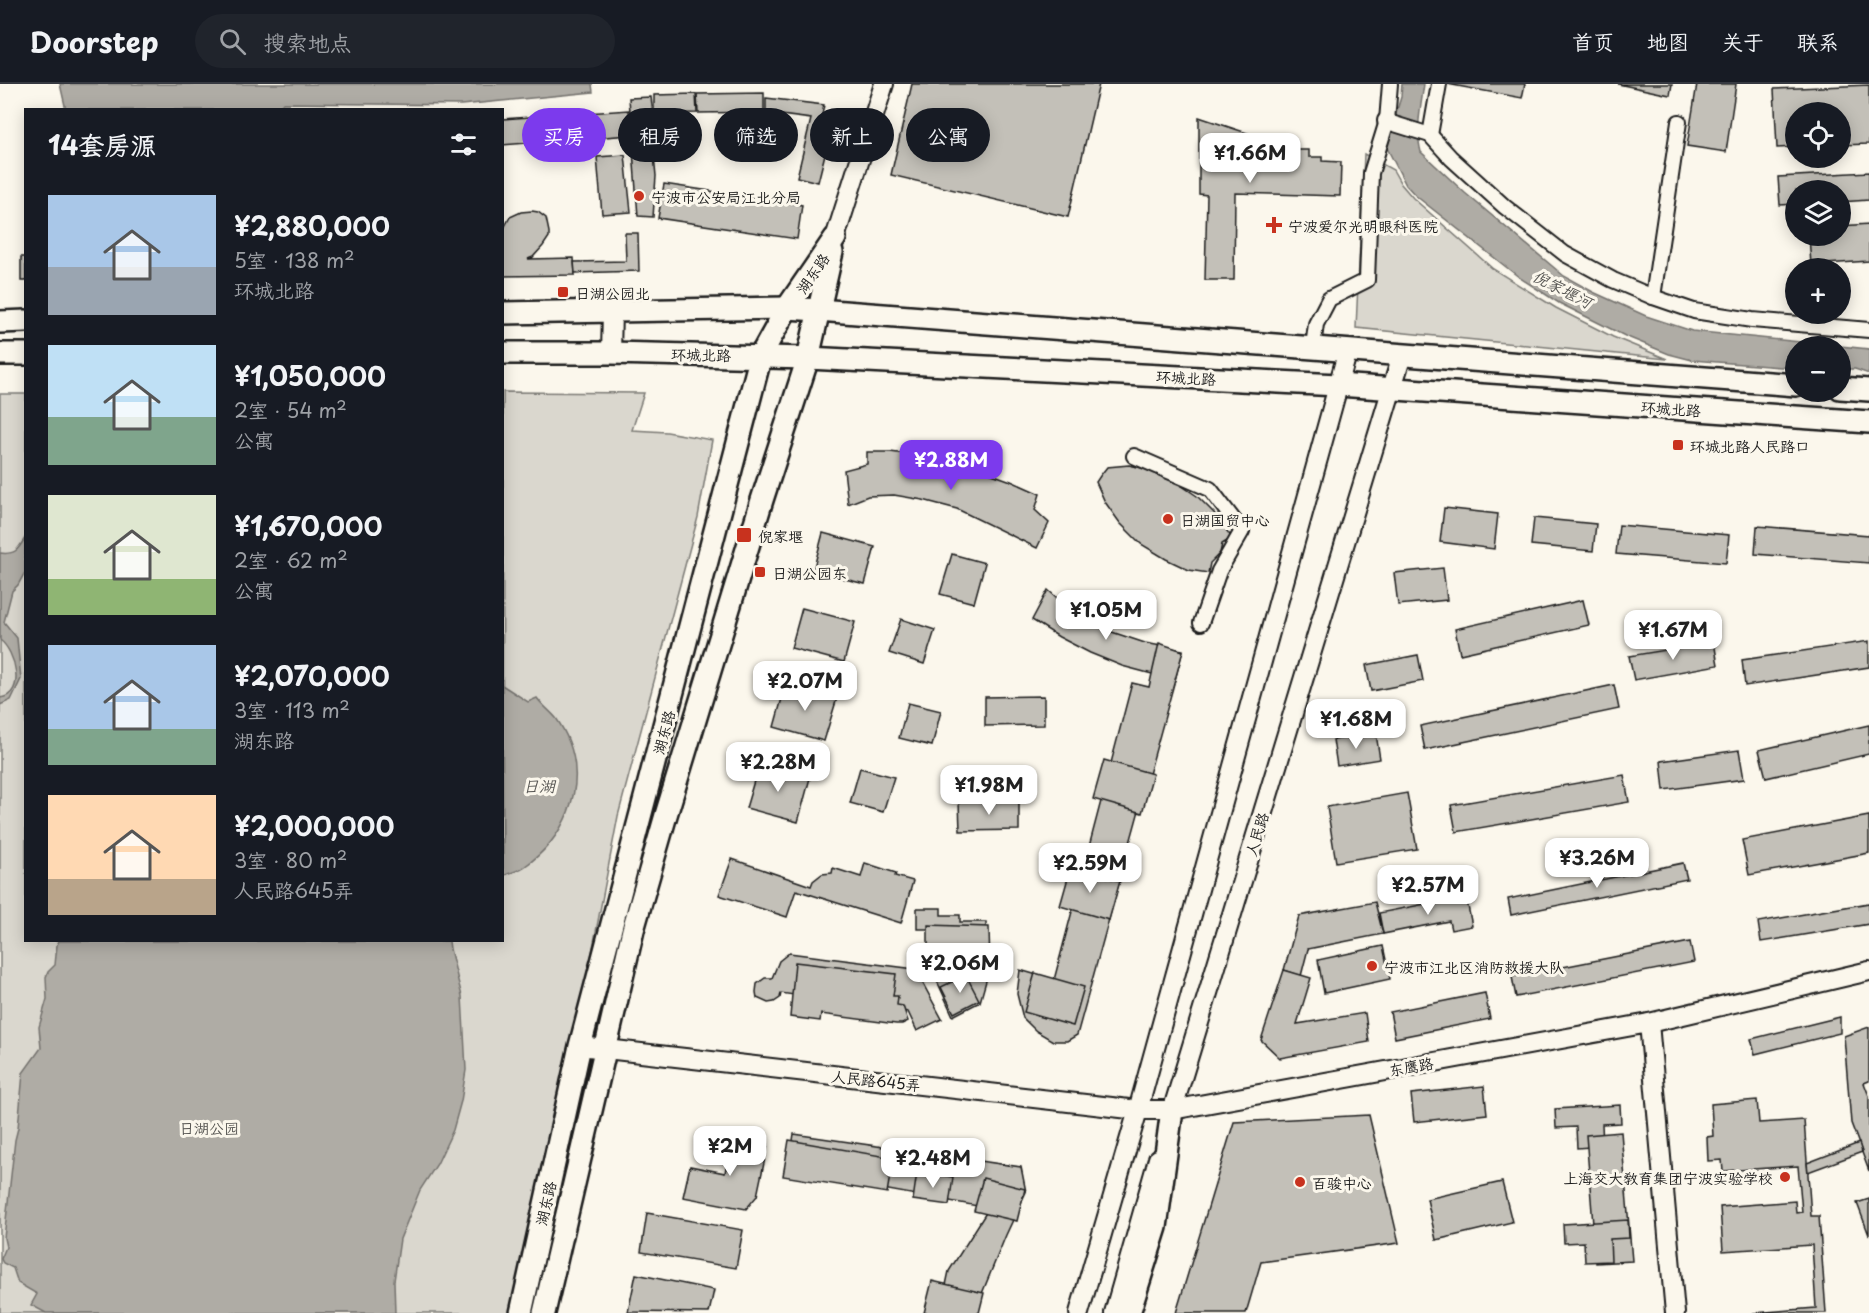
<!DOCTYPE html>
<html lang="zh">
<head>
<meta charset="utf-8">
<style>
  :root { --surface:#171b24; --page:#20242c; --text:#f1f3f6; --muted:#9ea1a6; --line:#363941; --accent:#7c3aed }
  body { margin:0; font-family:"Playpen Sans","LXGW WenKai TC",sans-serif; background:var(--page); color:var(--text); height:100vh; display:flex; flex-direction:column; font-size:22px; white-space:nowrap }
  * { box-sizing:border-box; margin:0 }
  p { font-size:20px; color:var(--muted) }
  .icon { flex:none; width:33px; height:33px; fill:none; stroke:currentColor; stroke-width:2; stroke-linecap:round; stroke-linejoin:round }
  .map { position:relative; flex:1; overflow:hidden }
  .details { position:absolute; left:24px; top:24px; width:480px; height:834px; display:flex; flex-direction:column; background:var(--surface); border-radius:0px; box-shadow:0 3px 15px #0003 }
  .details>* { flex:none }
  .banner { position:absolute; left:522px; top:24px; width:570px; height:54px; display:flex; gap:12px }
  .buttons { position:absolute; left:1785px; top:18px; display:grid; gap:12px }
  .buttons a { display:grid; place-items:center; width:66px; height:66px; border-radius:50%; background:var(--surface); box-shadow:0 3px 15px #0003; font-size:30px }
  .price { position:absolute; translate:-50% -51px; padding:0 14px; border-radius:12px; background:#fff; color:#222; font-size:20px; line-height:39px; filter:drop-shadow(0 2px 3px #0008) }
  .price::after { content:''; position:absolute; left:50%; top:36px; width:18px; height:14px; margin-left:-9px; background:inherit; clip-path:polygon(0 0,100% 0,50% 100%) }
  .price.on { background:var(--accent); color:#fff }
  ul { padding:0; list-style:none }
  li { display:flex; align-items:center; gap:18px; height:150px; padding:0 24px }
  li span { display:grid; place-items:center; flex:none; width:168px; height:120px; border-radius:0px; color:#555 }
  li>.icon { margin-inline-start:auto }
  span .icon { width:72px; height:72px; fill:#fffc; stroke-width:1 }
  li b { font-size:26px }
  h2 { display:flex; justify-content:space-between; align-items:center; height:72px; padding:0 24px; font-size:26px }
  .pill { padding:0 21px; border-radius:27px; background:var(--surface); box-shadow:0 3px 15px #0003; font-size:21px; line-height:54px }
  .pill.on { background:var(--accent); color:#fff }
  header { display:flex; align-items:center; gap:36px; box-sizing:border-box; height:84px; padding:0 30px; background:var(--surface); border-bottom:2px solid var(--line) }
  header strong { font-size:28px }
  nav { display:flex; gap:33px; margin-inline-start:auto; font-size:21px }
  .search { width:420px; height:54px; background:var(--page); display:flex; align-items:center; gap:15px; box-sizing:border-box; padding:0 21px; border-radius:33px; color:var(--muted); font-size:22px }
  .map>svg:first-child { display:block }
</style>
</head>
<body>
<header>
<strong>Doorstep</strong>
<div class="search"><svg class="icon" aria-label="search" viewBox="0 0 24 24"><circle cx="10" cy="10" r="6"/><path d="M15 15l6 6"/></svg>搜索地点</div>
<nav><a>首页</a><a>地图</a><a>关于</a><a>联系</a></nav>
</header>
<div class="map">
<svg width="1869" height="1229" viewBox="0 0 1869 1229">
  <rect width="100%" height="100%" fill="#fbf7ec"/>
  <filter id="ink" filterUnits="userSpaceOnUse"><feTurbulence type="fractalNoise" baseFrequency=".0167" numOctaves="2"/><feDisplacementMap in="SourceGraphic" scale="12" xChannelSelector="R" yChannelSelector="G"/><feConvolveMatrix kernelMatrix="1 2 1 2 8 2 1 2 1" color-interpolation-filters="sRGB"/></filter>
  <g filter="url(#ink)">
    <g fill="#dad7ce" stroke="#7b7a75" stroke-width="1.5">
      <path d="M1364,70L1393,86L1401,100L1413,114L1493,185L1556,224L1613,253L1667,275L1356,244Z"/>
      <path d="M503,308L644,309L632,346L667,348L712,356L698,433L618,732L591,874L553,1030L525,1181L513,1229H0V310H26V856H502Z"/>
    </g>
    <g fill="#afaca5" stroke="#74726e" stroke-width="1.5">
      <path d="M60,0H592L593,8L461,21L283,19L277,26H66Z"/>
      <path d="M1402,0H1424C1421,22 1415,47 1421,68L1465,109L1564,192L1593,208L1646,232L1692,247L1869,265V290L1855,285H1841L1840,262H1796L1795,284L1692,276L1669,270L1625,252L1559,219L1520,194L1416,112L1406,101L1386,62L1401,13Z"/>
      <path d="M25,454V488L18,501L12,507L4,538L17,554L21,595L11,616L0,621V614C27,611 15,567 0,556V469C15,471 18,466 25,454Z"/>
      <path d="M502,601L528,618L537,614C542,621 550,627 556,634C561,641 566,650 569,658C587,705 564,755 524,783C518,787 509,789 503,792Z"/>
      <path d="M59,857H449L450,865L462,912L466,986L461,1017L453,1046L437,1080L420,1106L400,1155L394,1197L395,1229H46L31,1221L37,1210L18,1199L13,1184L3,1179L1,1175L6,1163L4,1154L15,1056L18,1044L23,989L41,964L39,943L47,915L46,893L48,888L55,881L57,861Z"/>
    </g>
    <g fill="#c3c0b8" stroke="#1c1c1c" stroke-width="1.5">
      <path d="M912,0H1099L1068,133L891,91Z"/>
      <path d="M1447,0H1525L1522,14Z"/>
      <path d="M1618,0H1672L1670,11Z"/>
      <path d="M1697,0H1736L1726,68L1687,62Z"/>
      <path d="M1869,1V60L1840,61V28H1796V63L1777,64L1774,5Z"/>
      <path d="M764,9V28L698,29L697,10Z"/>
      <path d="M696,10L697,29L654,30V11Z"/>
      <path d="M651,13L653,30H650L656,92L653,133L638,132L629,14Z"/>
      <path d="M766,14L824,21L822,31L834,34L818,98L797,93L811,35L766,29Z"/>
      <path d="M629,26L630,51L502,61V35Z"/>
      <path d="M1199,33L1250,50V58L1271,59V66H1309V73H1322V77L1341,78L1340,112L1235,109L1234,196H1205L1207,111L1199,110Z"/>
      <path d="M625,71L631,128L602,130L597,73Z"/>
      <path d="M1869,88V116L1840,118V106H1796V120L1780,121L1778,93Z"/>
      <path d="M664,100L802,121L797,155L658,134Z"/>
      <path d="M532,127L538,128L546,134L549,148V153L543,162L533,173L528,175L574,174L575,191L502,192V140L503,146L510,133L521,128Z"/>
      <path d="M1869,140V177L1811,181L1809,152H1840V142Z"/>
      <path d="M625,149H638L639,187L575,189L574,178L626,177Z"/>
      <rect x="21" y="173" width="5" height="24"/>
      <path d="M867,368H890L944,375L970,382L1011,397L1040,410L1035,426L1049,439L1037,464L957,425L923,416L894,411L868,412L848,420L844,386L867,380Z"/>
      <path d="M1129,381L1146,385L1173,396L1197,412L1214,429L1232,454L1222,460L1220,469L1210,479L1208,489L1189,486L1166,475L1141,460L1120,439L1105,418L1096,398L1100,392L1107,383Z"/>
      <path d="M1444,424L1498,430L1494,465L1440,458Z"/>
      <path d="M1534,434L1596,440L1593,467L1531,461Z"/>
      <path d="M1619,441L1729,451L1726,479L1616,470Z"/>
      <path d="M1757,442L1869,451V479L1755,470Z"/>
      <path d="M823,449L875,463L865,500L813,487Z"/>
      <path d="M952,470L985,479L974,519L940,510Z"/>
      <path d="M1443,484L1447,516L1398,521L1394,489Z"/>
      <path d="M1048,506L1071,526L1112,548L1145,559L1183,566L1175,596L1122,582L1090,569L1059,553L1032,536Z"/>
      <path d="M1583,516L1589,541L1460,570L1455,545Z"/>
      <path d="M802,524L855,538L844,578L791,564Z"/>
      <path d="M901,535L935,546L924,580L889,569Z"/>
      <path d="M1869,557V583L1745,602L1742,576Z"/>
      <path d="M1714,558L1718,581L1634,596L1629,572Z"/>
      <path d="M1159,559L1183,567L1077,951L1067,957H1053L1036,947L1023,934L1017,910L1020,886L1054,896L1132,599L1149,603Z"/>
      <path d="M1418,571L1423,597L1371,607L1366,581Z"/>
      <path d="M786,600L837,614L824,657L774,643Z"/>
      <path d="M1614,601L1619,625L1425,666L1420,642Z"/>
      <path d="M1044,612V641L985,642V613Z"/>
      <path d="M908,619L941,627L932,662L899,654Z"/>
      <path d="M1869,641V670L1766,694L1759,666Z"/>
      <path d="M1376,650L1380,675L1337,682L1333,656Z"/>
      <path d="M1739,666L1744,695L1664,706L1661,677Z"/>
      <path d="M1104,676L1153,690L1142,729L1093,715Z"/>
      <path d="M759,680L810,694L798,738L746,724Z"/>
      <path d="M860,684L894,693L883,728L850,719Z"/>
      <path d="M1624,691L1629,718L1456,748L1451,721Z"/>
      <path d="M1407,709L1417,765L1336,778L1327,723Z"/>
      <path d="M959,717H1019V746L960,747Z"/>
      <path d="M1869,732V769L1749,791L1742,756Z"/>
      <path d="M732,775L811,802L813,797L822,790L832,789L833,784L861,793L865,779L896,789L895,792L913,797L901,839L796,806L787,833L719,811Z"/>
      <path d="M1683,779L1687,795L1511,831L1508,815Z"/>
      <path d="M1071,783L1120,797L1109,836L1060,822Z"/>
      <path d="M1466,812L1472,842L1451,846L1449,837L1383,850L1379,829Z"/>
      <path d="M1375,818L1383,850L1308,865L1301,892L1284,886L1299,832Z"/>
      <path d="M1869,819V840L1761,858L1758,838Z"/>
      <path d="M917,824H941V831H960V838H986V864H952V851H937V845H917Z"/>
      <path d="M928,841L989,843L990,883L980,918L953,932L937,897L944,894L928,864Z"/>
      <path d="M1690,858L1694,878L1516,913L1512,893Z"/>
      <path d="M1383,862L1390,895L1324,909L1318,876Z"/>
      <path d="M789,869L915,885L942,935L917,947L908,928L781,909L780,914L774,918L768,919L757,914L756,908L757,900L765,894H772L779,877Z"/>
      <path d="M795,878L896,890L893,912H898L897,921L903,922L908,937L902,940H896L821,930L820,937L790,933Z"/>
      <path d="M1284,886L1311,894L1297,940L1365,929L1369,958L1280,974L1261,956Z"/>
      <path d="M1035,889L1084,903L1073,942L1024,928Z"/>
      <path d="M966,891L979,916L954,929L941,903Z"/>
      <path d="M1485,909L1490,935L1395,954L1390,928Z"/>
      <path d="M1840,933V949L1755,970L1751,955Z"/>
      <path d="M1869,943V997L1864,999L1869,1012V1087L1851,1039L1844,952Z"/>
      <path d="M1484,1002L1487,1030L1414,1038L1411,1010Z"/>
      <path d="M1757,1016L1759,1039L1804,1036L1811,1132H1819L1826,1229H1753L1816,1224L1812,1161L1723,1167L1720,1123L1795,1117L1796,1129L1802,1128L1798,1082L1723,1087L1722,1076L1708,1077L1707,1053L1713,1052L1711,1020Z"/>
      <path d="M1620,1021L1621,1039L1602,1040L1603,1062L1577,1064L1576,1043L1556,1044L1555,1025Z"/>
      <path d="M1369,1031L1399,1159L1261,1178L1246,1229H1176L1234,1038Z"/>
      <path d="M1621,1048L1632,1177L1596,1179L1586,1051Z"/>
      <path d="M794,1050L1021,1083L1026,1108L1006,1151L974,1229H940L949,1187L989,1124L788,1088Z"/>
      <path d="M732,1053L768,1060L757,1112L746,1125L683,1113L690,1082L725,1089Z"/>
      <path d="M789,1056L893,1074L887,1109L783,1092Z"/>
      <path d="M1859,1059L1862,1068L1808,1088L1807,1079Z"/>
      <path d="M917,1088L953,1093L949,1121L913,1116Z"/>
      <path d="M983,1094L1025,1105L1017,1137L974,1127Z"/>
      <path d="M1502,1098L1512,1138L1436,1156L1427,1115Z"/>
      <path d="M1869,1115V1151L1857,1119Z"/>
      <path d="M647,1129L743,1146L736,1184L641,1168Z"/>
      <path d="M1628,1136L1629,1154L1610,1155L1611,1177L1585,1178L1584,1158L1564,1159L1563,1140Z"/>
      <path d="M636,1190L714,1206L709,1229L628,1228Z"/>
      <path d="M932,1197L984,1209L979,1229H924Z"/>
    </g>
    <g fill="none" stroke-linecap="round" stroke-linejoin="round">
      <g stroke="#1c1c1c" stroke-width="18">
        <g id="street">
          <path d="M1388,38L1430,51L1451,74L1505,123L1565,170L1613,196L1653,213L1694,227L1752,236L1869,246"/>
          <path d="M1430,51L1439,0"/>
          <path d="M1653,213L1679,38"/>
          <path d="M1313,263L1316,240L1329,215L1367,196L1371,89L1387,37L1390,0"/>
          <path d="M1134,372L1210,405L1242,447L1219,487L1201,539"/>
        </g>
      </g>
      <g stroke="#1c1c1c" stroke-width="22">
        <g id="secondary">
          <path d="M1387,37L1388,38"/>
          <path d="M835,154L884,0"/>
          <path d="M611,269L612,227"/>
          <path d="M1649,939L1675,1229"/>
          <path d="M580,962L1138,1026H1172L1649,939L1869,887"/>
          <path d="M1170,1034L1402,271"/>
          <path d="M1079,1229L1138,1026L1348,266"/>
          <path d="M1114,1229L1158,1075"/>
        </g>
      </g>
      <g stroke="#1c1c1c" stroke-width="26">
        <g id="primary">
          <path d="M502,229L787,224L818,226L1796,301"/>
          <path d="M0,238L26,237"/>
          <path d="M502,269H611L808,274L1338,301L1869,338"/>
          <path d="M0,270H26"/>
          <path d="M1840,304L1869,306"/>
          <path d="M521,1229L580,962L761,271L787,224L835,154"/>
          <path d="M544,1229L633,846L666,731L762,416L808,274L832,168"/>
          <path d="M1129,1229L1156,1143L1172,1026"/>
        </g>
      </g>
      <use href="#street" stroke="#fbf7ec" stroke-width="14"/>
      <use href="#secondary" stroke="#fbf7ec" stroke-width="18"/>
      <use href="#primary" stroke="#fbf7ec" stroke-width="21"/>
    </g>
  </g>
  <g fill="#c8321e" stroke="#fbf7ec" stroke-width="2">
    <circle cx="639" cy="112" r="6"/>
    <path d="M1271 132h6v6h6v6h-6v6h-6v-6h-6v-6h6z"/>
    <rect x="557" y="202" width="12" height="12" rx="3"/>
    <rect x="1672" y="355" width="12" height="12" rx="3"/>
    <circle cx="1168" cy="435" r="6"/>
    <rect x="736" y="443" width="16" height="16" rx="3"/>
    <rect x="754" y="482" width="12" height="12" rx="3"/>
    <circle cx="1372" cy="882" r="6"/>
    <circle cx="1785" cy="1093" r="6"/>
    <circle cx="1300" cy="1098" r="6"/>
  </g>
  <g text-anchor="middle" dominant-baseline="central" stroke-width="6" stroke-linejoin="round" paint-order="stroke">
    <g font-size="15" fill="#1c1c1c" stroke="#fbf7ec" text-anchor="start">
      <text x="651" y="112">宁波市公安局江北分局</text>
      <text x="1288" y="141">宁波爱尔光明眼科医院</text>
      <text x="575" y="208">日湖公园北</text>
      <text x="1690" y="361">环城北路人民路口</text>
      <text x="1180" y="435">日湖国贸中心</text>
      <text x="758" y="451">倪家堰</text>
      <text x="772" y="488">日湖公园东</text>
      <text x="1384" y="882">宁波市江北区消防救援大队</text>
      <text x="1773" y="1093" text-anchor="end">上海交大教育集团宁波实验学校</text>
      <text x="1312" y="1098">百骏中心</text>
    </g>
    <g font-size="15" fill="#1c1c1c" stroke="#fbf7ec">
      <text transform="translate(812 189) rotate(-55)">湖东路</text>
      <text transform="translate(701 270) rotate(1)">环城北路</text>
      <text transform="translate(1186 293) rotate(3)">环城北路</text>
      <text transform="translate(1671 324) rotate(4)">环城北路</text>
      <text transform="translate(663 648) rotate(-75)">湖东路</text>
      <text transform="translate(1256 750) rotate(-73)">人民路</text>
      <text transform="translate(1411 982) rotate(-10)">东鹰路</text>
      <text transform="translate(876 996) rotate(6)">人民路645弄</text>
      <text transform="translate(545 1119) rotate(-77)">湖东路</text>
    </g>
    <g font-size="15" fill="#555451" stroke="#fbf7ec">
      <text x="209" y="1043">日湖公园</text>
    </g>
    <g font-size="16" font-style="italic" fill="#575653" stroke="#fbf7ec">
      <text transform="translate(1563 204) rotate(27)">倪家堰河</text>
      <text x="539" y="701">日湖</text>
    </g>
  </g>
</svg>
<div class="buttons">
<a><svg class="icon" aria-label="locate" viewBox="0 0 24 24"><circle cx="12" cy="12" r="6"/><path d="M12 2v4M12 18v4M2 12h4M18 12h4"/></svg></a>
<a><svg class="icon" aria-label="layers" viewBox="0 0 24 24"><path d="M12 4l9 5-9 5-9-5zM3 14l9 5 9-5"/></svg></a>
<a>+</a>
<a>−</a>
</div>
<b class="price" style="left:1250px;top:100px">¥1.66M</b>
<b class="price on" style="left:951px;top:407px">¥2.88M</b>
<b class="price" style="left:1106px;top:557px">¥1.05M</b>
<b class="price" style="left:1673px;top:577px">¥1.67M</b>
<b class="price" style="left:805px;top:628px">¥2.07M</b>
<b class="price" style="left:1356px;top:666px">¥1.68M</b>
<b class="price" style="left:778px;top:709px">¥2.28M</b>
<b class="price" style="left:989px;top:732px">¥1.98M</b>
<b class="price" style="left:1597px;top:805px">¥3.26M</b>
<b class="price" style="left:1090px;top:810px">¥2.59M</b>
<b class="price" style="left:1428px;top:832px">¥2.57M</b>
<b class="price" style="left:960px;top:910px">¥2.06M</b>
<b class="price" style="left:730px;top:1093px">¥2M</b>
<b class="price" style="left:933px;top:1105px">¥2.48M</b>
<div class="banner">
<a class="pill on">买房</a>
<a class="pill">租房</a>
<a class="pill">筛选</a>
<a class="pill">新上</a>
<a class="pill">公寓</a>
</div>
<section class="details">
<h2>14套房源<svg class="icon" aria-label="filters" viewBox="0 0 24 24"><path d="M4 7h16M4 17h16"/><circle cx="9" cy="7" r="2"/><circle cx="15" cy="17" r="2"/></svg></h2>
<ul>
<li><span style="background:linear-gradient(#a9c7e8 60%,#9aa5b1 0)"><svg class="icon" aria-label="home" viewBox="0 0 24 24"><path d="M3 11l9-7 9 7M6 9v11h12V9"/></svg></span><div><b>¥2,880,000</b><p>5室 · 138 m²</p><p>环城北路</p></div></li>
<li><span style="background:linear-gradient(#bfe0f5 60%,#7fa58c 0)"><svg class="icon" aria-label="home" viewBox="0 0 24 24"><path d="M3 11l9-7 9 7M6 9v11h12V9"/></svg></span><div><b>¥1,050,000</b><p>2室 · 54 m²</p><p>公寓</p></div></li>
<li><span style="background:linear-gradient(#dfe7d0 70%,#8fb573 0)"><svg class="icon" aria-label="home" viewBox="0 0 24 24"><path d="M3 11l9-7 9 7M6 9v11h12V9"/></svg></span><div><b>¥1,670,000</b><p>2室 · 62 m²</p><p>公寓</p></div></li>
<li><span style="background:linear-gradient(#a9c7e8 70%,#7fa58c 0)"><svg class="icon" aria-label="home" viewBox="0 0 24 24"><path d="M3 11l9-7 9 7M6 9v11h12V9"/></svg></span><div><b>¥2,070,000</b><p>3室 · 113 m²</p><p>湖东路</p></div></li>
<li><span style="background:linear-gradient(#ffd9b3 70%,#b9a48a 0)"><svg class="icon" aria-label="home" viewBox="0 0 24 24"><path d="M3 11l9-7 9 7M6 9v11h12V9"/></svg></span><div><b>¥2,000,000</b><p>3室 · 80 m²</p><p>人民路645弄</p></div></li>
</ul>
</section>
</div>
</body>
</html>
